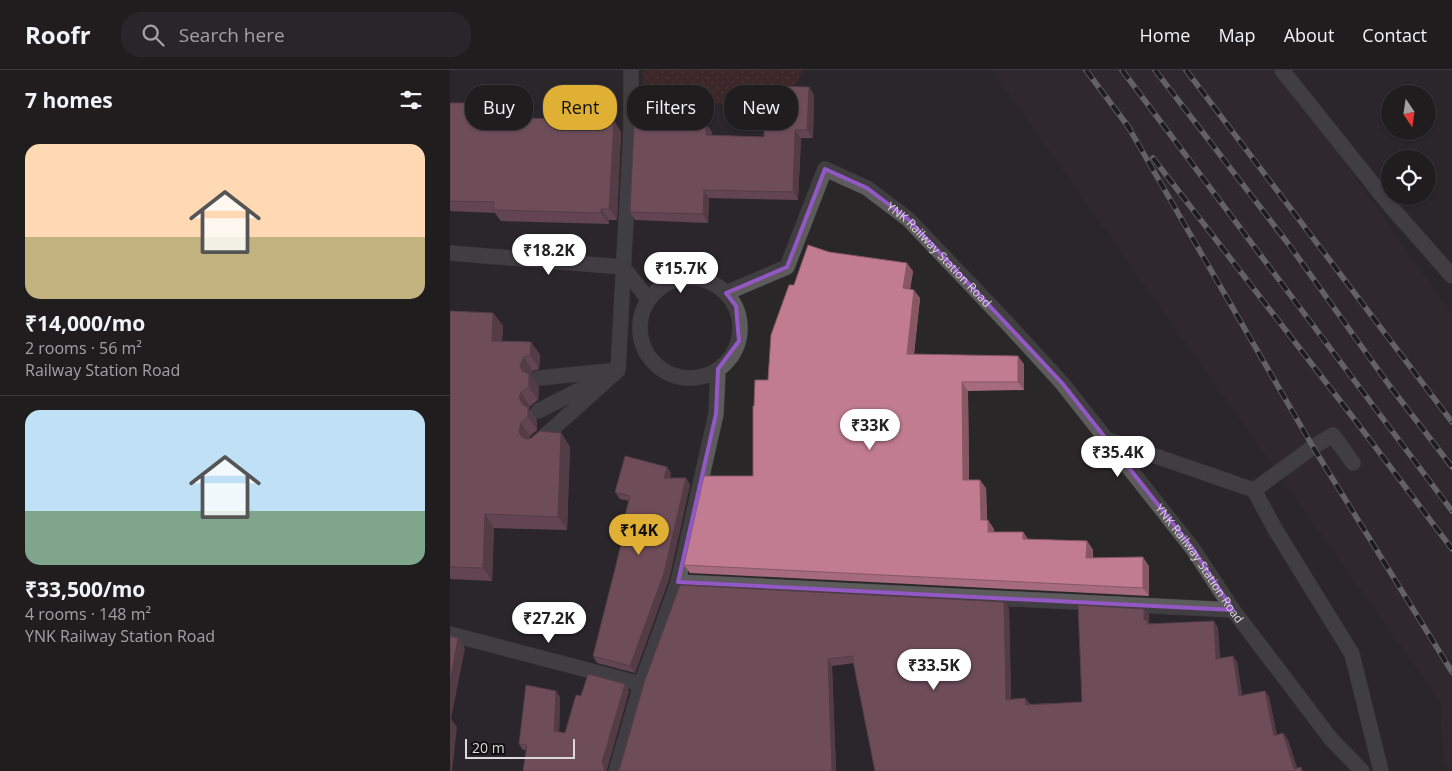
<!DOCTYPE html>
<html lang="en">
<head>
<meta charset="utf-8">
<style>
  :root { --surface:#201d1f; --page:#282628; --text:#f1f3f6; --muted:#a2a2a4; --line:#3d3b3d; --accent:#dfb034 }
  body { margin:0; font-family:"Open Sans",sans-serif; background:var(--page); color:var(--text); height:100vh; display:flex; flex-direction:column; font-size:19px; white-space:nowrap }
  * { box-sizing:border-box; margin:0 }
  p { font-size:16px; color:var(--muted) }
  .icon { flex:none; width:28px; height:28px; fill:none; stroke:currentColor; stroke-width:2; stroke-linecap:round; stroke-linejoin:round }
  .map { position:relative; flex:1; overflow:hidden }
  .drawer { display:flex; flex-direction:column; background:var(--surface); width:450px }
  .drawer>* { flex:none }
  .banner { position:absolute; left:15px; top:15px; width:475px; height:45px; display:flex; gap:10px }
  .needle { width:32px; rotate:167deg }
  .controls { position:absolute; left:931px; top:15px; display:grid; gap:10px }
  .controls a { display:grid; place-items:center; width:55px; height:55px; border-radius:50%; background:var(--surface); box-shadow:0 1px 4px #0004,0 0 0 1px var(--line); font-size:25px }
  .scale { position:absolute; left:15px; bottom:12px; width:110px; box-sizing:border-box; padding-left:5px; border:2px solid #dbd9da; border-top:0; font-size:14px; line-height:18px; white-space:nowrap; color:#dbd9da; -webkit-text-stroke:4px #121011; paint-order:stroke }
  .price { position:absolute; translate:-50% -42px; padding:0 11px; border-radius:18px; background:#fff; color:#222; font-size:16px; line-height:32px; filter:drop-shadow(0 1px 2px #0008) }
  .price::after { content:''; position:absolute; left:50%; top:30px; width:15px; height:11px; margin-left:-8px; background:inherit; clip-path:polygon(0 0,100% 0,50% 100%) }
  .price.selected { background:var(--accent); color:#111 }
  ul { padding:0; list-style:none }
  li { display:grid; align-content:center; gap:10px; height:265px; padding:0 25px }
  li+li { border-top:1px solid var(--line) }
  li span { display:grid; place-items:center; height:155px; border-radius:15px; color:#555 }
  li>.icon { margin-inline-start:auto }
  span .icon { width:90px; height:90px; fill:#fffc; stroke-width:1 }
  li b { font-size:21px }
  h2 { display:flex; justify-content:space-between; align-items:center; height:60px; padding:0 25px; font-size:21px }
  .chip { padding:0 18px; border-radius:20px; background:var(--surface); box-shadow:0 1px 4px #0004,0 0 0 1px var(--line); font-size:18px; line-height:45px }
  .chip.selected { background:var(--accent); color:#111 }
  header { display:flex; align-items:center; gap:30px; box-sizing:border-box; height:70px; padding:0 25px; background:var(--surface); border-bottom:1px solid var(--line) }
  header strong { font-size:24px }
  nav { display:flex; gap:28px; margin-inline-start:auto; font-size:18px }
  .search { width:350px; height:45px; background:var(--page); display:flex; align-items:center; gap:12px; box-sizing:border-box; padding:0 18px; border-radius:20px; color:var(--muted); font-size:19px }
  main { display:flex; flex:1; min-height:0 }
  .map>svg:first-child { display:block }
</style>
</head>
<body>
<header>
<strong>Roofr</strong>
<div class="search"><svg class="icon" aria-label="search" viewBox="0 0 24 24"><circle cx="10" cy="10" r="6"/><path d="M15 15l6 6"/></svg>Search here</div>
<nav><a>Home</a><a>Map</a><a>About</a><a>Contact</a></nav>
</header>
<main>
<section class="drawer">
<h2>7 homes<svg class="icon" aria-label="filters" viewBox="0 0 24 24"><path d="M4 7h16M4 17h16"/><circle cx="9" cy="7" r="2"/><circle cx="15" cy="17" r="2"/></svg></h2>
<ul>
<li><span style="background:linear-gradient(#ffd9b3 60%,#c2b280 0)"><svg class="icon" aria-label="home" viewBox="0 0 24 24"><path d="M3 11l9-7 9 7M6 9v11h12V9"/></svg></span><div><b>₹14,000/mo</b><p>2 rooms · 56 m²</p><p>Railway Station Road</p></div></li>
<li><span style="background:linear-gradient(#bfe0f5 65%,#7fa58c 0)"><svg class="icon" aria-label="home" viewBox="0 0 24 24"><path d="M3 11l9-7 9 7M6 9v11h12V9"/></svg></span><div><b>₹33,500/mo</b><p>4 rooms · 148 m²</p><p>YNK Railway Station Road</p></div></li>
</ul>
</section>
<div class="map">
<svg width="1002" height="701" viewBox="0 0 1002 701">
  <defs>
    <pattern id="grass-dots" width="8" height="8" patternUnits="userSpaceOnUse" patternTransform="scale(1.25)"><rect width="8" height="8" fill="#542929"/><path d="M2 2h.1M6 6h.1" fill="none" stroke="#6c4747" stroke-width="1.8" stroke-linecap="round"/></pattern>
  </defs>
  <rect width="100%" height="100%" fill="#2a2729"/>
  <path fill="#372e34" d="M542,0H830L1002,246V701H1000L994,693L990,631Z"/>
  <path fill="url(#grass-dots)" d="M193,0H352L347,14L191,53Z"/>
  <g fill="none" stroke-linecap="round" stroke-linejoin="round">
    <g stroke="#464446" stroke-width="16">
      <g id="minor">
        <path d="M832,0L942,138L1002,206"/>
        <path d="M0,183L173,197L198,229"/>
        <circle cx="240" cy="258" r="50"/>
        <path id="s1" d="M276,223L337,197L375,99L417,118L458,149L558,254L612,313L743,479L783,540L881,669L912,701"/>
        <path d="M89,308L159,301"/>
        <path d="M88,341L149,310"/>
        <path d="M656,369L804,420L825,459L902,584L931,701"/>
        <path d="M87,373L168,300L181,57V0"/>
        <path d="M804,420L863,377L883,365L903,393"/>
        <path d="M228,512L783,540"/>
        <path d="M0,564L191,614"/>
        <path d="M166,701L191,614L228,512L266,344L268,299"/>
      </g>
    </g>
    <use href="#minor" stroke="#5e5b5d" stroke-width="15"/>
    <g stroke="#aba8aa" stroke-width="5.5">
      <g id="rail">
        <path d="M636,0L680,59"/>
        <path d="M672,0L1002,441"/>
        <path d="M705,0L840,176L939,315L1002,397"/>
        <path d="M736,0L1002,352"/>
        <path d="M676,53L863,377L1002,602"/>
        <path d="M703,88L908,354L1002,479"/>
      </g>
    </g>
    <use href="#rail" stroke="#121011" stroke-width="4" stroke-dasharray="11" stroke-linecap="butt"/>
  </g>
  <g fill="#a66b7e">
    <path d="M359,17L364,25L363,68H351L348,130L259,128L258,153L185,150L180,142L262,62L261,65L314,67Z"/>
    <path d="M0,33L28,44V47L164,51L171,62L167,150H159V154L51,151L45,143L0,141Z"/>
    <path d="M379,182L463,201L460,219L470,228L464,284L574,294V320L518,321L519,410L536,418L537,450L544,459V462H573L578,469L637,471L643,480V488L699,496V526L240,503L234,495L303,406L304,336L318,310L344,215Z"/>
    <path d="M0,241L43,243L53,256L52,271L81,272L90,285L89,299L83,301L81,306L89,317L88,330L80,336L79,339L87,350V360L80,366V369L111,363L120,377L117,460L44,458L42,511L0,509Z"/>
    <path d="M217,397L221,403L220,408H236L240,415L219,509L185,603L147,593L143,586L174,465L171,461L179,431L170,429L165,422Z"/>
    <path d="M554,532L559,538L561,629L575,628L580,634L632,632L694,539L699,545V552L700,554L768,558L770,588L787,592L792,625L815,621L819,627L827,665L833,663L838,670L847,698L854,701L404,593L382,596L386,701H168L170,697L195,610Z"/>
    <path d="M175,614L179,621L157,699V701H73L76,680H73L69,674L110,627L109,662L115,663L131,626Z"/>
  </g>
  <g fill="#875766">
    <path d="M359,17L364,25L363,68L357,60Z"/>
    <path d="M21,33L28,44V57L20,46Z"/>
    <path d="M164,51L171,62L167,150L159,139Z"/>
    <path d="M256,53L262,62L261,73L256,65Z"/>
    <path d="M345,60L351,68L348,130L343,122Z"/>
    <path d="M254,120L259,128L258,153L253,144Z"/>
    <path d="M151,139L159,150V154L151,143Z"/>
    <path d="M457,193L463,201L459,227L453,218Z"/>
    <path d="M464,220L470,228L463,293L457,284Z"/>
    <path d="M43,243L53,256L51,284L42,271Z"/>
    <path d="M81,272L90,285L89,299L80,285Z"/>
    <path d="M568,286L574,294V320L568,312Z"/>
    <path d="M74,287L83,301L81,306L89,317L88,330L79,317L70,295Z"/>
    <path d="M512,312L518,321L519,418L513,410Z"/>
    <path d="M71,322L80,336L79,339L87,350V360L78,347L69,328Z"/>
    <path d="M71,353L80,366L78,374L71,366L69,361Z"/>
    <path d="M111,363L120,377L117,460L108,447Z"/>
    <path d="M217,397L221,403L218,415L214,408Z"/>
    <path d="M236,408L240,415L219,509L185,603L180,596Z"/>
    <path d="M530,410L536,418L537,459L531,450Z"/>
    <path d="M35,444L44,458L42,511L33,498Z"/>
    <path d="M538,450L544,459V471L538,462Z"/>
    <path d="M573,462L579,471L573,469Z"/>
    <path d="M637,471L643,480L642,497L636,488Z"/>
    <path d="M693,487L699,496V526L693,518Z"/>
    <path d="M554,532L559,538L561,636L556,630Z"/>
    <path d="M694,539L699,545V552L702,556V561L694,550Z"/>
    <path d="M764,551L768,558L770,595L766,589Z"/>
    <path d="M8,568L15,578L1,649L7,657L2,701H0V612Z"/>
    <path d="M783,586L787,592L793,632L789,626Z"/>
    <path d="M378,589L382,596L386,701H382Z"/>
    <path d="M175,614L179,621L157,699V701H155L152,692Z"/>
    <path d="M106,621L110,627L109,668L104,661Z"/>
    <path d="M815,621L819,627L828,673L824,666Z"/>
    <path d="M575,628L580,635H576Z"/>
    <path d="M833,663L838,670L848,701L844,699Z"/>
  </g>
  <g fill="#c17c92" stroke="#875766">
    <path d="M315,16L359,17L357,60H345L343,122L254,120L253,144L180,142L184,55H194V52L256,53V65L314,67Z"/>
    <path d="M0,33H21L20,46L164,51L159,139H151V143L43,140L44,132L0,131Z"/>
    <path d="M358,175L379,182L457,193L453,218L464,220L457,284L568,286V312H512L513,410H530L531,450H538V462H573V469L637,471L636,488L693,487V518L234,495L254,406H303V336H304L305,310H318L321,265L339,215H344Z"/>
    <path d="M0,241L43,243L42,271L81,272L80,285L74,287L70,295L72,301L79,304V317L71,322L69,328L73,335L78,337V347L71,353L69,361L71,366L75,369H80L90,361L111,363L108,447L35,444L33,498L0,497Z"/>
    <path d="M175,386L217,397L214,408H236L214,503L180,596L143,586L166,495L174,462L171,461L180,426L165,422Z"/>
    <path d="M230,515L554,532L556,630L575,628L576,635L632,632L628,535L694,539V550H697V554L764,551L766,589L783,586L789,626L815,621L824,666L833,663L844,699L851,697L852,701H425L402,586L378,589L382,701H168L170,697L195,610Z"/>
    <path d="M0,566L8,568L0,612Z"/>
    <path d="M138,604L175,614L152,692L155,701H73L77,675L69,674L76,615L106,621L104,661L115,663L126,625L131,626Z"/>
  </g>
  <path d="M0 0H1002V701H0ZM375,99L417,118L458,149L612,313L743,479L783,540L228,512L266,344L268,299L289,271L286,236L276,223L337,197Z" fill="#2a2729" fill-opacity=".55" fill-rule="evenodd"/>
  <path fill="none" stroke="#9357c6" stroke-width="4" stroke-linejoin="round" d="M375,99L417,118L458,149L612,313L743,479L783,540L228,512L266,344L268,299L289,271L286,236L276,223L337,197Z"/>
  <g text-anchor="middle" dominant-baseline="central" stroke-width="5" stroke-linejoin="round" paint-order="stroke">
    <g font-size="12" fill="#dbd9da" stroke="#121011">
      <text stroke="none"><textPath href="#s1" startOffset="316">YNK Railway Station Road</textPath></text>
      <text stroke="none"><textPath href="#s1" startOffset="721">YNK Railway Station Road</textPath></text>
    </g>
  </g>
</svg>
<div class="controls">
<a><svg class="needle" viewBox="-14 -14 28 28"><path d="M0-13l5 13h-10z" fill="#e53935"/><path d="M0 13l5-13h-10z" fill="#a2a2a4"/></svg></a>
<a><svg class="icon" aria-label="locate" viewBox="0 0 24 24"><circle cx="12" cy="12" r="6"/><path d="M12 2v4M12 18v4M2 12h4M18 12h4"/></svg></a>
</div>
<div class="scale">20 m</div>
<b class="price" style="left:99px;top:206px">₹18.2K</b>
<b class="price" style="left:231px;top:224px">₹15.7K</b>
<b class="price" style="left:420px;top:381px">₹33K</b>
<b class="price" style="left:668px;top:408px">₹35.4K</b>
<b class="price selected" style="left:189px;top:486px">₹14K</b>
<b class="price" style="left:99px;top:574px">₹27.2K</b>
<b class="price" style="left:484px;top:621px">₹33.5K</b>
<div class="banner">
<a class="chip">Buy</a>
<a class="chip selected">Rent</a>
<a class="chip">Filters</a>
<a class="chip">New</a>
</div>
</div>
</main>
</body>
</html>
